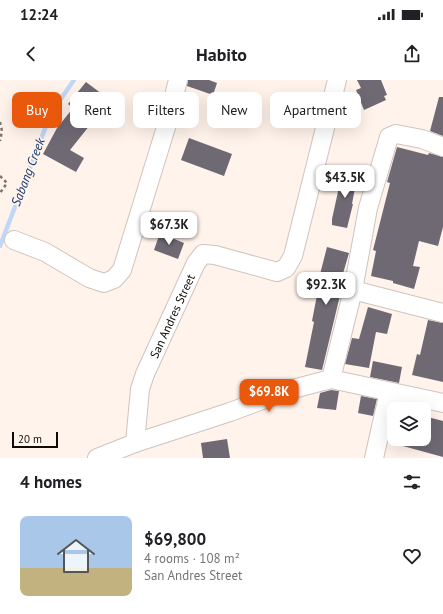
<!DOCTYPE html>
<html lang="en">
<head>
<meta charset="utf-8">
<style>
  :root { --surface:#fff; --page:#f2f2f2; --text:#202124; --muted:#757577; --accent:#ea580c }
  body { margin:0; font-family:"PT Sans",sans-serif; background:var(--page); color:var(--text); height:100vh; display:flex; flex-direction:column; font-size:15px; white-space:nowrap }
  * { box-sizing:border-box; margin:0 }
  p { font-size:13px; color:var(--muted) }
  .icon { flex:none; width:22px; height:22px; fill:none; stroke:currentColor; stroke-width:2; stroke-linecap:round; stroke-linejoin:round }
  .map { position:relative; height:378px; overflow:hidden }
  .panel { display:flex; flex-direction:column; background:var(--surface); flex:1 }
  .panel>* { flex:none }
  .top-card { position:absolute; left:12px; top:12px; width:419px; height:36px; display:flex; gap:8px }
  .buttons { position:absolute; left:387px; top:322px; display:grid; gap:8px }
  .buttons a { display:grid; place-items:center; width:44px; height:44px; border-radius:8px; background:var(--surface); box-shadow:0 4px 16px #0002; font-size:20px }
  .scale { position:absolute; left:12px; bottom:10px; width:46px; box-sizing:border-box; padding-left:4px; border:2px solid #0f0b09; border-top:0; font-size:11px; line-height:14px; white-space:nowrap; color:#0f0b09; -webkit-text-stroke:3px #fff3eb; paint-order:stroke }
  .price { position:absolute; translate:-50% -34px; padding:0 9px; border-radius:8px; background:#fff; color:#222; font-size:13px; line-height:26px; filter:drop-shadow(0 1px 2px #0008) }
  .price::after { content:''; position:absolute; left:50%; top:24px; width:12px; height:9px; margin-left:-6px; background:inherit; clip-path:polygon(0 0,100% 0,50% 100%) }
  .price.selected { background:var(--accent); color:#fff }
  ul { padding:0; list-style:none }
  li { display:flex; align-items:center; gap:12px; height:100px; padding:0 20px }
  li span { display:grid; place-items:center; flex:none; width:112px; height:80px; border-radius:8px; color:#555 }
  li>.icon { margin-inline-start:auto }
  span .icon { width:48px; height:48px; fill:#fffc; stroke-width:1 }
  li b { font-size:17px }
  h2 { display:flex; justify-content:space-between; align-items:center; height:48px; padding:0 20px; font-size:17px }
  .pill { padding:0 14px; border-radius:8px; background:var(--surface); box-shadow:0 4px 16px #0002; font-size:14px; line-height:36px }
  .pill.selected { background:var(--accent); color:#fff }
  .status { display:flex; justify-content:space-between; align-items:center; height:28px; padding:0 20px; background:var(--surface); direction:ltr }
  .status svg { height:11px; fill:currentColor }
  header { display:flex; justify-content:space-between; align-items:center; height:52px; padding:0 20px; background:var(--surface); font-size:18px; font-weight:700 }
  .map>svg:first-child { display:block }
</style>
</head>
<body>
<div class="status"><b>12:24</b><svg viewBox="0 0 49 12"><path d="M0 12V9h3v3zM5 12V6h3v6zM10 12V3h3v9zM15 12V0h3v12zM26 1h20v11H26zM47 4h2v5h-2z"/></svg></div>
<header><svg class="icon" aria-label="back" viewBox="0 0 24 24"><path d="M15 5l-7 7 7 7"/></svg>Habito<svg class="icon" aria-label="share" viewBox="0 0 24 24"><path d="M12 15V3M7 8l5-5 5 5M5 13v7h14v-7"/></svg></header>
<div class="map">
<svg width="443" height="378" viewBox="0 0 443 378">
  <rect width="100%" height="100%" fill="#fff3eb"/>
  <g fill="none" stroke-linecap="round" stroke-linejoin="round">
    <path stroke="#c0d7f8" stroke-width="4.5" d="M0,166L51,33L74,0"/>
  </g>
  <g fill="#6f6973">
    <path d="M188,0H209L217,3L213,15L187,6Z"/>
    <path d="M357,0H381L387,15L384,16L386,20L364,30L356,10L361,8Z"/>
    <path d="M86,2L110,20L70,70L84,78L76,92L43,74L57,48L73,28L68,24Z"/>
    <path d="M439,17H443V56L430,51Z"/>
    <path d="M189,58L232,74L224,96L181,80Z"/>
    <path d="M397,67L428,75L429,73L443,77V147L438,166L419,161L413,186L420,187L414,209L393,203V201L371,196L376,171L373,170L390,103L387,102Z"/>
    <path d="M343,89L358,92L352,124H353L347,148L332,145V139Z"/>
    <path d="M160,153L184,163L178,179L154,170Z"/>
    <path d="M327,167L349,173L342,197L344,199L322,290L305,287L314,242L312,241L318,210H316Z"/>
    <path d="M368,227L392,234L387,254L376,252L369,288L345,284L352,258L359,259Z"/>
    <path d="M428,240L443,243V302L412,295L417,274L420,275Z"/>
    <path d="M373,281L402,287L399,303L370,297Z"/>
    <path d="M331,310L339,311L336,330L317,328L320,313Z"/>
    <path d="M361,316L377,319L373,336L358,333Z"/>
    <path d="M424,336L443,341V377L392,363L393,359H424Z"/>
    <path d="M227,359L230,378H203L201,363Z"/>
  </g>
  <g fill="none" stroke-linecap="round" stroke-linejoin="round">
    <g stroke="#cfc4bc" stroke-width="20">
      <g id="street">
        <path d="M14,160L45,172L89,198L104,203L114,199L122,190L167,44L178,0"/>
        <path d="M353,210L443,233"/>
        <path d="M331,299L353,210L368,128L389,57L396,54L422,59L443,67"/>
        <path id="s1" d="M135,363L140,309L145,294L196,183L203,174L215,175L277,192L286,188L293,176L337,0"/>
        <path d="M97,378L135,363L230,332L289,310L331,299L443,323"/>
        <path d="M374,378L389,312"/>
      </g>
    </g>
    <g stroke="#7d7570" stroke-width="2.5" stroke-dasharray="3 3" stroke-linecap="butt">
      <path d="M0,42L2,51L0,61"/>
      <path d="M0,96L7,103L0,113"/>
    </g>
    <use href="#street" stroke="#fff" stroke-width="18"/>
  </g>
  <g text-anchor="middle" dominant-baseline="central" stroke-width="3.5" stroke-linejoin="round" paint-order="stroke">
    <g font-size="12" fill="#0f0b09" stroke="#fff3eb">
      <text stroke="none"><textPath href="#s1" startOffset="134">San Andres Street</textPath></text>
    </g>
    <g font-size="13" font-style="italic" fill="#14396b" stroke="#fff3eb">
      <text transform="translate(28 92) rotate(-69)">Sabang Creek</text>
    </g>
  </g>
</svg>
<div class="buttons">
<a><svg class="icon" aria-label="layers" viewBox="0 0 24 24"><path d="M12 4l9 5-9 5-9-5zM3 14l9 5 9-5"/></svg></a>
</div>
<div class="scale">20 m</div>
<b class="price" style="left:345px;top:119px">$43.5K</b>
<b class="price" style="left:169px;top:166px">$67.3K</b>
<b class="price" style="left:326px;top:226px">$92.3K</b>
<b class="price selected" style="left:269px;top:333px">$69.8K</b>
<div class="top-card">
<a class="pill selected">Buy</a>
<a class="pill">Rent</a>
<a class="pill">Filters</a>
<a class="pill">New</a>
<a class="pill">Apartment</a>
</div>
</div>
<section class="panel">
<h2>4 homes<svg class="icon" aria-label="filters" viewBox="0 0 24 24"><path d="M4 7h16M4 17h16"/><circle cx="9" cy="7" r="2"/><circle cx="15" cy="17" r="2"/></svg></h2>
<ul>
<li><span style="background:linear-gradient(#a9c7e8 65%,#c2b280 0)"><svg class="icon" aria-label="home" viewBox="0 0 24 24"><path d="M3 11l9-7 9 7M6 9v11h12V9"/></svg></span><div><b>$69,800</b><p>4 rooms · 108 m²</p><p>San Andres Street</p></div><svg class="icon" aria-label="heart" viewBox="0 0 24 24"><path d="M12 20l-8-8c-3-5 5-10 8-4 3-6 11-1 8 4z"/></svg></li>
</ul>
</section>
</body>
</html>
